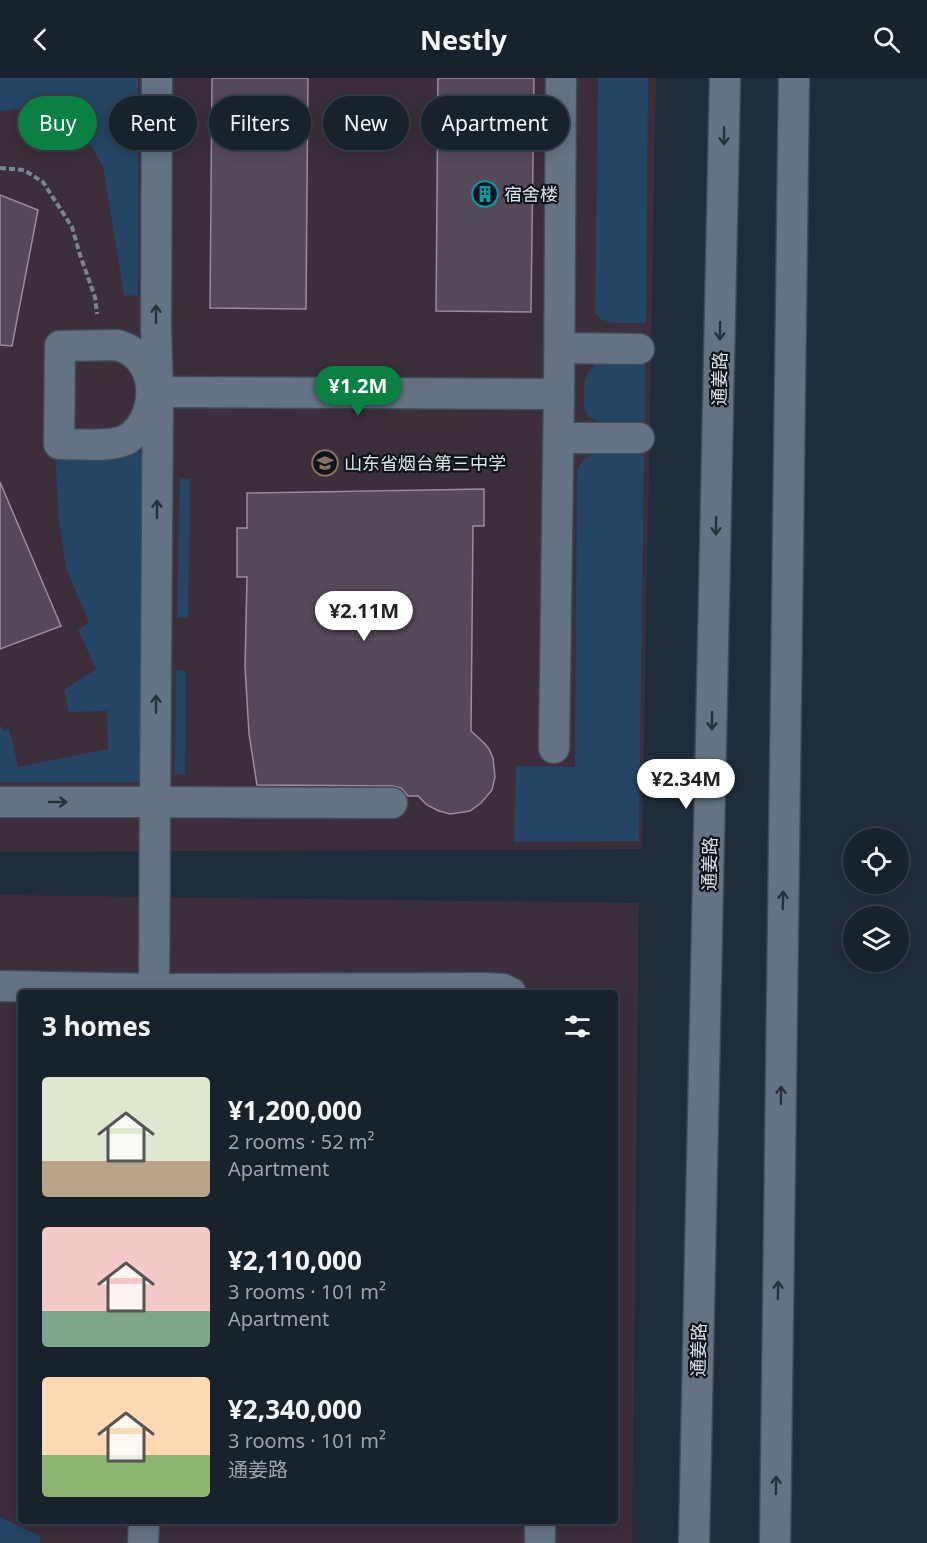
<!DOCTYPE html>
<html lang="en">
<head>
<meta charset="utf-8">
<style>
  :root { --surface:#17222c; --page:#202a34; --text:#f1f3f6; --muted:#9ea4a9; --line:#363f48; --accent:#0b8043 }
  body { margin:0; font-family:"Noto Sans","Noto Sans SC",sans-serif; background:var(--page); color:var(--text); height:100vh; display:flex; flex-direction:column; font-size:22px; white-space:nowrap }
  * { box-sizing:border-box; margin:0 }
  p { font-size:20px; color:var(--muted) }
  .icon { flex:none; width:33px; height:33px; fill:none; stroke:currentColor; stroke-width:2; stroke-linecap:round; stroke-linejoin:round }
  .map { position:relative; flex:1; overflow:hidden }
  .side { position:absolute; left:18px; top:912px; width:600px; height:534px; display:flex; flex-direction:column; background:var(--surface); border-radius:6px; box-shadow:0 3px 15px #0003,0 0 0 2px var(--line) }
  .side>* { flex:none }
  .top-card { position:absolute; left:18px; top:18px; width:600px; height:54px; display:flex; gap:12px }
  .controls { position:absolute; left:843px; top:750px; display:grid; gap:12px }
  .controls a { display:grid; place-items:center; width:66px; height:66px; border-radius:50%; background:var(--surface); box-shadow:0 3px 15px #0003,0 0 0 2px var(--line); font-size:30px }
  .price { position:absolute; translate:-50% -51px; padding:0 14px; border-radius:21px; background:#fff; color:#222; font-size:20px; line-height:39px; filter:drop-shadow(0 2px 3px #0008) }
  .price::after { content:''; position:absolute; left:50%; top:36px; width:18px; height:14px; margin-left:-9px; background:inherit; clip-path:polygon(0 0,100% 0,50% 100%) }
  .price.selected { background:var(--accent); color:#fff }
  ul { padding:0; list-style:none }
  li { display:flex; align-items:center; gap:18px; height:150px; padding:0 24px }
  li span { display:grid; place-items:center; flex:none; width:168px; height:120px; border-radius:6px; color:#555 }
  li>.icon { margin-inline-start:auto }
  span .icon { width:72px; height:72px; fill:#fffc; stroke-width:1 }
  li b { font-size:26px }
  h2 { display:flex; justify-content:space-between; align-items:center; height:72px; padding:0 24px; font-size:26px }
  .tag { padding:0 21px; border-radius:27px; background:var(--surface); box-shadow:0 3px 15px #0003,0 0 0 2px var(--line); font-size:21px; line-height:54px }
  .tag.selected { background:var(--accent); color:#fff }
  header { display:flex; justify-content:space-between; align-items:center; height:78px; padding:0 24px; background:var(--surface); font-size:27px; font-weight:700 }
  .map>svg:first-child { display:block }
</style>
</head>
<body>
<header><svg class="icon" aria-label="back" viewBox="0 0 24 24"><path d="M15 5l-7 7 7 7"/></svg>Nestly<svg class="icon" aria-label="search" viewBox="0 0 24 24"><circle cx="10" cy="10" r="6"/><path d="M15 15l6 6"/></svg></header>
<div class="map">
<svg width="927" height="1465" viewBox="0 0 927 1465">
  <rect width="100%" height="100%" fill="#1f2d3b"/>
  <g fill="#3c2e3b" fill-rule="evenodd">
    <path d="M0,0H656L642,771L0,774Z"/>
    <path d="M0,817L639,825L632,1465H0ZM21,915H615V1443H21Z"/>
  </g>
  <g fill="#244565">
    <path d="M0,0H138V218L124,217L103,89L92,69L75,51L39,29L0,33Z"/>
    <path d="M598,0H648L646,245H612L600,241L595,235Z"/>
    <path d="M598,284H645V343C633,343 598,347 590,339C583,333 584,325 584,317C584,301 585,296 598,284Z"/>
    <path d="M606,372L644,374L639,763L514,764L516,688L575,689L577,393C584,378 590,376 606,372Z"/>
    <path d="M55,374H143V704H0V647L4,653L9,650L18,689L108,671L107,633L69,634L64,612L96,591L78,552L89,545L66,490L59,443Z"/>
    <path d="M180,401H190L188,540H177Z"/>
    <path d="M176,592L186,593L185,697L175,696Z"/>
    <path d="M0,1439L40,1458V1465H0Z"/>
  </g>
  <g fill="#56495a" stroke="#9a8b9e" stroke-width="1.5">
    <path d="M212,0H308L306,231L210,230Z"/>
    <path d="M438,0H534L531,234L436,233Z"/>
    <path d="M0,117L38,132L12,268L0,267Z"/>
    <path d="M0,404L61,548L0,571Z"/>
    <path d="M484,411V448H473L471,653L484,665L489,671L493,680L495,699L492,712L481,725L470,733L450,736L439,733L427,727L418,718H408L401,710L392,708L257,707L249,656L245,589L247,499H237V450H247V415Z"/>
  </g>
  <g fill="none" stroke-linecap="round" stroke-linejoin="round">
    <g stroke="#3f4b57" stroke-width="33">
      <g id="minor">
        <path d="M116,267C159,276 162,337 129,360C116,370 77,366 59,366L60,268Z"/>
        <path d="M560,270L639,271"/>
        <path d="M158,314L559,316"/>
        <path d="M559,360H639"/>
        <path d="M554,670L559,316L561,0"/>
        <path d="M0,724H155L158,314L156,250L157,0"/>
        <path d="M0,908L154,911L483,910L503,911L511,915"/>
        <path d="M154,915L155,724L392,725"/>
        <path d="M143,1465L144,1443"/>
        <path d="M540,1465V1443"/>
        <path d="M694,1465L725,0"/>
        <path d="M775,1465L794,0"/>
      </g>
    </g>
    <path stroke="#798490" stroke-width="4" stroke-dasharray="6 3" stroke-linecap="butt" d="M0,90L24,92L43,104L72,149L80,177L95,219L97,236"/>
    <use href="#minor" stroke="#637384" stroke-width="30"/>
  </g>
  <defs><path id="oneway-shaft" d="M-6 0H5M1.5-3L5.5 0L1.5 3" fill="none" stroke-width="1.6" stroke-linecap="round" stroke-linejoin="round" transform="scale(1.5)"/></defs>
  <g stroke="#28313a">
    <use href="#oneway-shaft" transform="translate(724 58) rotate(91)"/>
    <use href="#oneway-shaft" transform="translate(156 236) rotate(-90)"/>
    <use href="#oneway-shaft" transform="translate(720 253) rotate(91)"/>
    <use href="#oneway-shaft" transform="translate(157 431) rotate(-90)"/>
    <use href="#oneway-shaft" transform="translate(716 448) rotate(91)"/>
    <use href="#oneway-shaft" transform="translate(156 626) rotate(-90)"/>
    <use href="#oneway-shaft" transform="translate(712 643) rotate(91)"/>
    <use href="#oneway-shaft" transform="translate(58 724)"/>
    <use href="#oneway-shaft" transform="translate(783 822) rotate(-89)"/>
    <use href="#oneway-shaft" transform="translate(781 1017) rotate(-89)"/>
    <use href="#oneway-shaft" transform="translate(778 1212) rotate(-89)"/>
    <use href="#oneway-shaft" transform="translate(776 1407) rotate(-89)"/>
  </g>
  <defs>
    <g id="building-ring" transform="scale(1.35)"><circle r="9.5" fill="#0f151b" stroke="#0f9aa8" stroke-width="1.5"/><path d="M-4-6H4V6H1V3H-1V6H-4ZM-2.5-4.3h1.7v1.8h-1.7ZM.8-4.3h1.7v1.8H.8ZM-2.5-1h1.7V.8h-1.7ZM.8-1h1.7V.8H.8Z" fill="#0f9aa8"/></g>
    <g id="school-ring" transform="scale(1.35)"><circle r="9.5" fill="#0f151b" stroke="#8d6e63" stroke-width="1.5"/><path d="M0-5L7-2L0 1L-7-2ZM-4 1L0 2.5L4 1V4Q0 6-4 4Z" fill="#8d6e63"/></g>
  </defs>
  <g fill-rule="evenodd">
    <use href="#building-ring" x="485" y="116"/>
    <use href="#school-ring" x="325" y="385"/>
  </g>
  <g text-anchor="middle" dominant-baseline="central" stroke-width="4.5" stroke-linejoin="round" paint-order="stroke">
    <g font-size="18" fill="#dae3ec" stroke="#0f151b" text-anchor="start">
      <text x="504" y="116">宿舍楼</text>
      <text x="344" y="385">山东省烟台第三中学</text>
    </g>
    <g font-size="18" fill="#dae3ec" stroke="#0f151b">
      <text transform="translate(719 301) rotate(-89)">通姜路</text>
      <text transform="translate(709 786) rotate(-89)">通姜路</text>
      <text transform="translate(698 1272) rotate(-89)">通姜路</text>
    </g>
  </g>
</svg>
<div class="controls">
<a><svg class="icon" aria-label="locate" viewBox="0 0 24 24"><circle cx="12" cy="12" r="6"/><path d="M12 2v4M12 18v4M2 12h4M18 12h4"/></svg></a>
<a><svg class="icon" aria-label="layers" viewBox="0 0 24 24"><path d="M12 4l9 5-9 5-9-5zM3 14l9 5 9-5"/></svg></a>
</div>
<b class="price selected" style="left:358px;top:339px">¥1.2M</b>
<b class="price" style="left:364px;top:564px">¥2.11M</b>
<b class="price" style="left:686px;top:732px">¥2.34M</b>
<div class="top-card">
<a class="tag selected">Buy</a>
<a class="tag">Rent</a>
<a class="tag">Filters</a>
<a class="tag">New</a>
<a class="tag">Apartment</a>
</div>
<section class="side">
<h2>3 homes<svg class="icon" aria-label="filters" viewBox="0 0 24 24"><path d="M4 7h16M4 17h16"/><circle cx="9" cy="7" r="2"/><circle cx="15" cy="17" r="2"/></svg></h2>
<ul>
<li><span style="background:linear-gradient(#dfe7d0 70%,#b9a48a 0)"><svg class="icon" aria-label="home" viewBox="0 0 24 24"><path d="M3 11l9-7 9 7M6 9v11h12V9"/></svg></span><div><b>¥1,200,000</b><p>2 rooms · 52 m²</p><p>Apartment</p></div></li>
<li><span style="background:linear-gradient(#f6c9c9 70%,#7fa58c 0)"><svg class="icon" aria-label="home" viewBox="0 0 24 24"><path d="M3 11l9-7 9 7M6 9v11h12V9"/></svg></span><div><b>¥2,110,000</b><p>3 rooms · 101 m²</p><p>Apartment</p></div></li>
<li><span style="background:linear-gradient(#ffd9b3 65%,#8fb573 0)"><svg class="icon" aria-label="home" viewBox="0 0 24 24"><path d="M3 11l9-7 9 7M6 9v11h12V9"/></svg></span><div><b>¥2,340,000</b><p>3 rooms · 101 m²</p><p>通姜路</p></div></li>
</ul>
</section>
</div>
</body>
</html>
